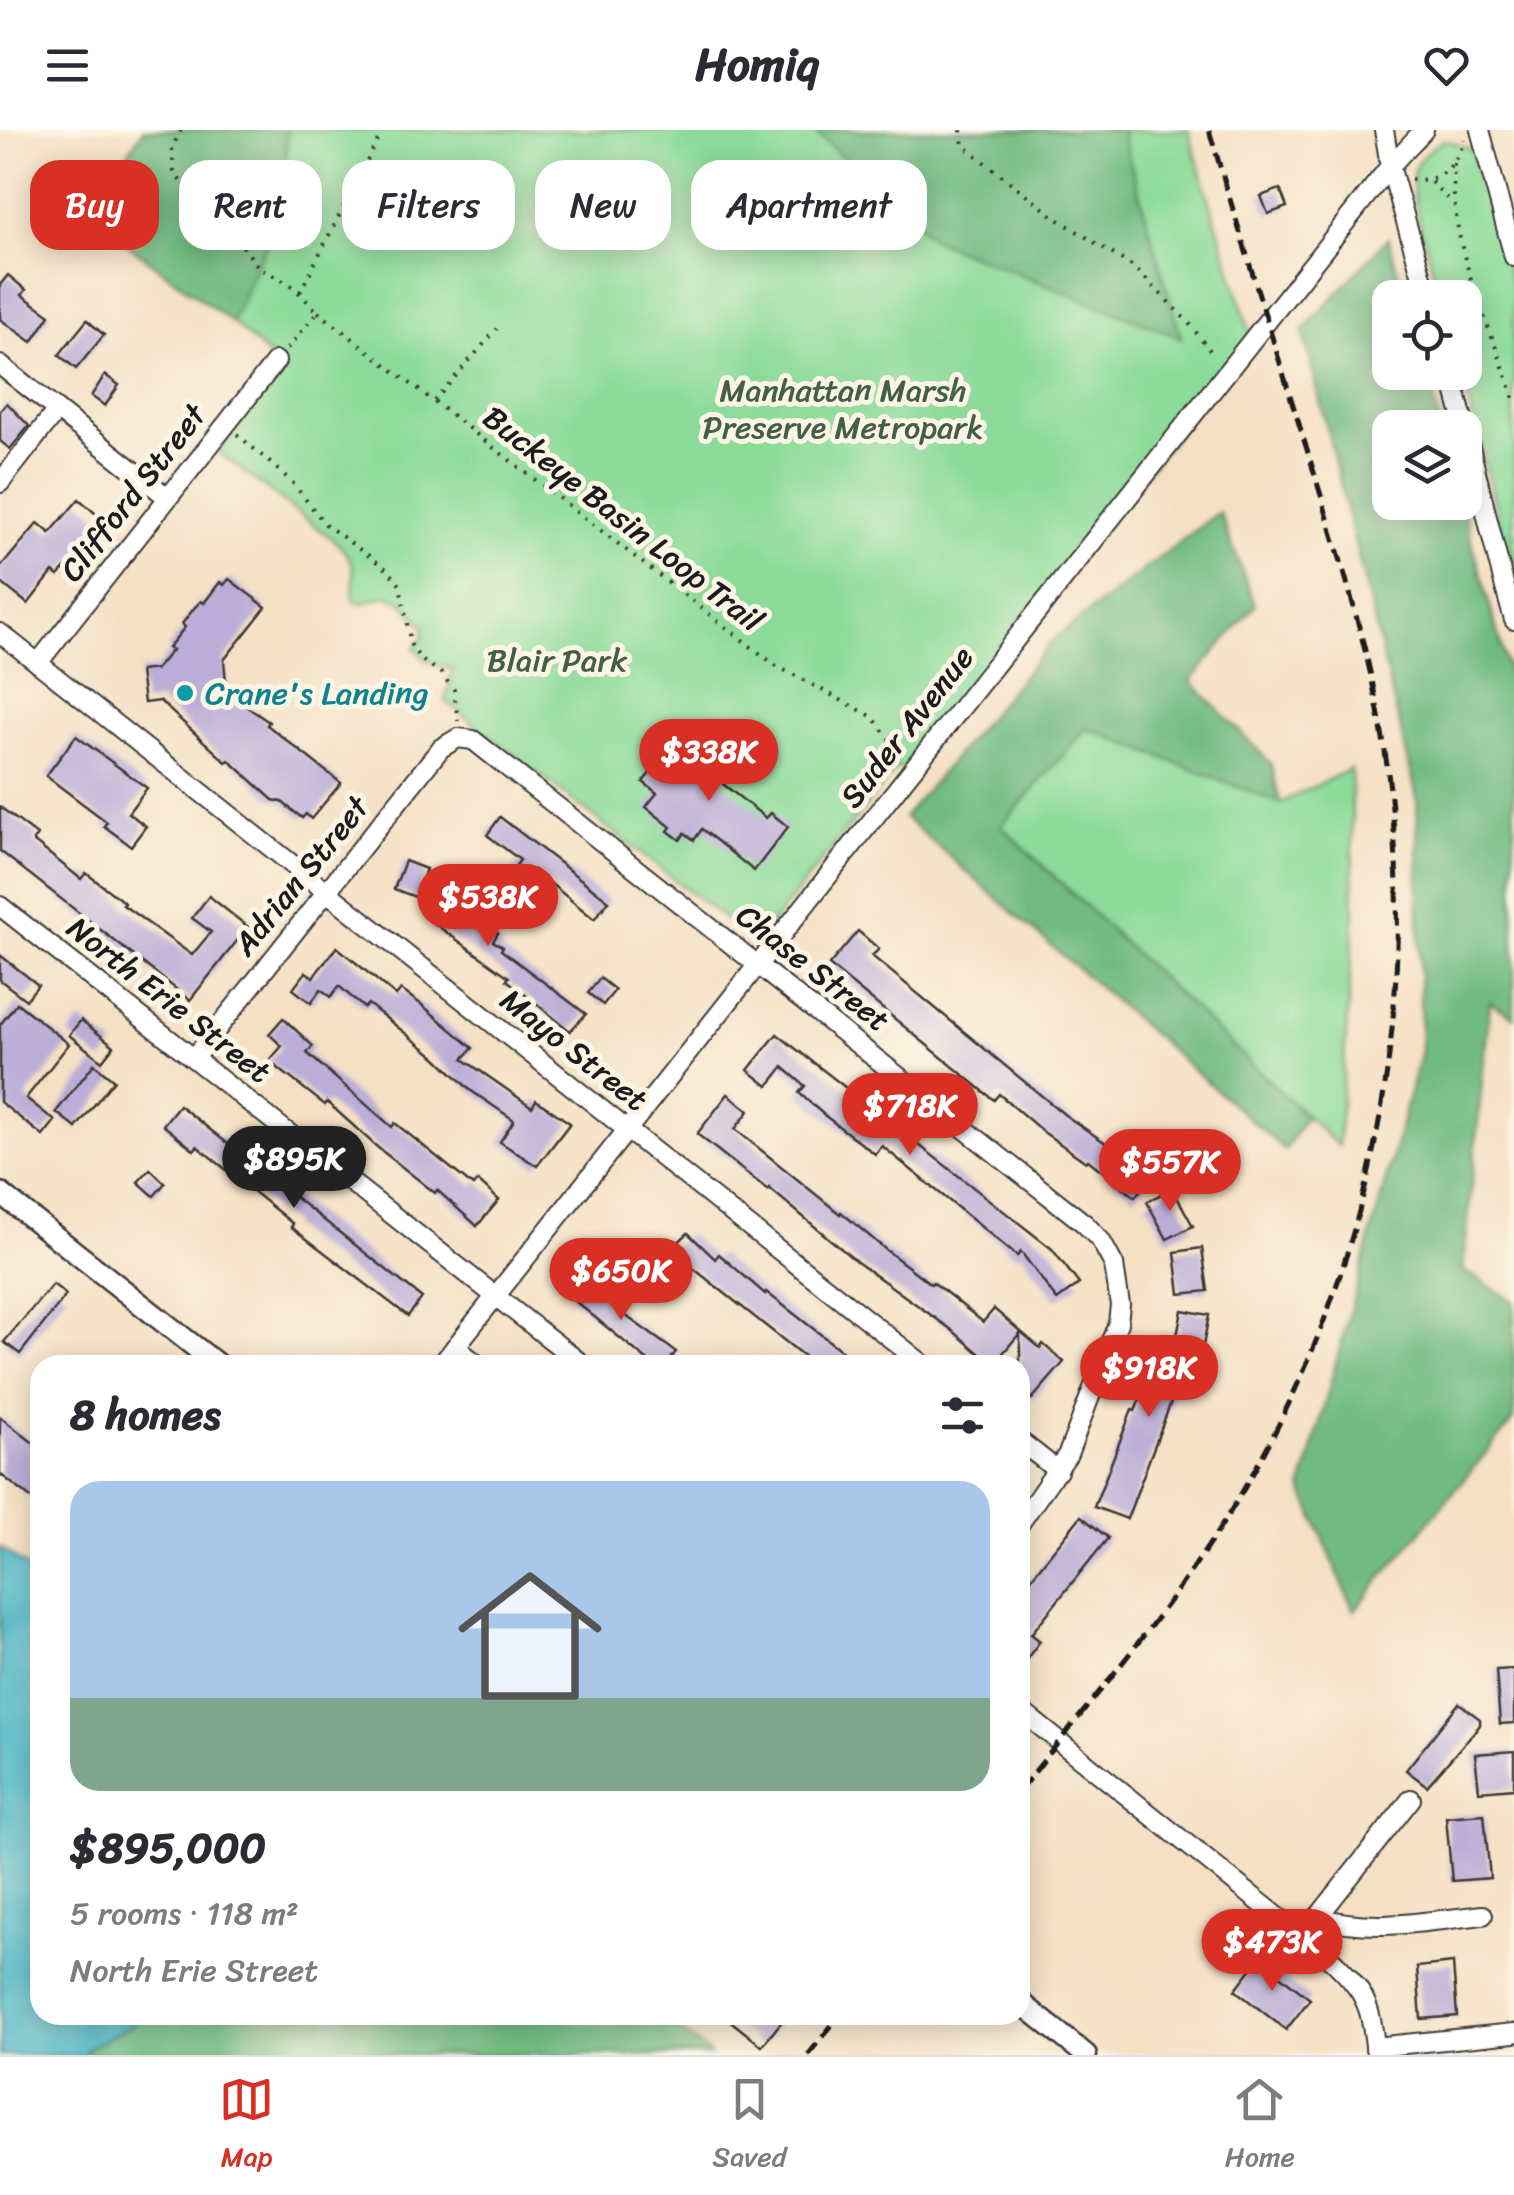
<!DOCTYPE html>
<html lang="en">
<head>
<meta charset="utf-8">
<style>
  :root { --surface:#fff; --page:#f2f2f3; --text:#2b2b33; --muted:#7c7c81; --line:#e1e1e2; --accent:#d93025 }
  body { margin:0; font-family:Sriracha,sans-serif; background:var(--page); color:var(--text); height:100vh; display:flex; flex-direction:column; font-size:38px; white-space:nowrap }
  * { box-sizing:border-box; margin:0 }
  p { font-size:32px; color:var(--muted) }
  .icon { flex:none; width:55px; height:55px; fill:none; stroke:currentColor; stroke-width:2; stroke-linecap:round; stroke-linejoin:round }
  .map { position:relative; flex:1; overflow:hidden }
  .panel { position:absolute; left:30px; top:1225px; width:1000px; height:670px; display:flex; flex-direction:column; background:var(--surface); border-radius:30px; box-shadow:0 5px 25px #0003 }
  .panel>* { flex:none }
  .top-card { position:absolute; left:30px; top:30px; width:1000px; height:90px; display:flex; gap:20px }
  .buttons { position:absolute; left:1372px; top:150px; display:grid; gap:20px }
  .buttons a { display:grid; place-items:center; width:110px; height:110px; border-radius:20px; background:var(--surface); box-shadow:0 5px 25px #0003; font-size:50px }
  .price { position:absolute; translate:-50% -85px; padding:0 22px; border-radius:35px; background:var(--accent); color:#fff; font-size:32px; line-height:65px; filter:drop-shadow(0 2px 5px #0008) }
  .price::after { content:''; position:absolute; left:50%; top:60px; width:30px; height:22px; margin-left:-15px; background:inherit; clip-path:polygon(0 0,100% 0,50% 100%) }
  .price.on { background:#222; color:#fff }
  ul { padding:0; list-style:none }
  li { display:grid; align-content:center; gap:20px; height:530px; padding:0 40px }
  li+li { border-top:2px solid var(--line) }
  li span { display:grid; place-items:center; height:310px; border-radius:30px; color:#555 }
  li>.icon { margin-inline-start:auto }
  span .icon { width:180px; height:180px; fill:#fffc; stroke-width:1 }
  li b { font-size:42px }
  h2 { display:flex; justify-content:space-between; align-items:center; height:120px; padding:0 40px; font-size:42px }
  .chip { padding:0 35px; border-radius:30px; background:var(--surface); box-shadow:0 5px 25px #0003; font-size:35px; line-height:90px }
  .chip.on { background:var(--accent); color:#fff }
  header { display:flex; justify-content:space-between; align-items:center; height:130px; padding:0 40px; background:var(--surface); font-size:45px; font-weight:800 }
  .tab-bar { display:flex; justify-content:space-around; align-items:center; height:140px; border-top:2px solid var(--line); background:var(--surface); font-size:28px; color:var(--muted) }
  .tab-bar a { display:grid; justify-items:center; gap:5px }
  .tab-bar .on { color:var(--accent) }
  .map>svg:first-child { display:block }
</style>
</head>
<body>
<header><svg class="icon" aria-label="menu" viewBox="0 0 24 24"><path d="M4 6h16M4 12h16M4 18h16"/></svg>Homiq<svg class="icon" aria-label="heart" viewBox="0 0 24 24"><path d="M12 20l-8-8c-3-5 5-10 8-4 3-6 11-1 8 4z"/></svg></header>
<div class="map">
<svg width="1514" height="1925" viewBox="0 0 1514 1925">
  <rect width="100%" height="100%" fill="#fcf5e5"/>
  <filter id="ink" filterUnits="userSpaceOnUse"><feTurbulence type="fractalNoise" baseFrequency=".01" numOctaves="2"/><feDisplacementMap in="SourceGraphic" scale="20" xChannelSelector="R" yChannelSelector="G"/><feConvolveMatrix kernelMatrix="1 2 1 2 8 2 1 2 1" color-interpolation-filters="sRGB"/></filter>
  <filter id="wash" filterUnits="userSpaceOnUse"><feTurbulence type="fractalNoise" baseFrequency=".0048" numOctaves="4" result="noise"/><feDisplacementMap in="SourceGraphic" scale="40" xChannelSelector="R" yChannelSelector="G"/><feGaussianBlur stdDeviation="2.25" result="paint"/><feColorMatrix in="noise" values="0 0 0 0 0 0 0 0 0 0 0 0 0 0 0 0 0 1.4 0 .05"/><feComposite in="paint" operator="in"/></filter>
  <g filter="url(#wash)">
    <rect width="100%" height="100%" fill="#f5e0c4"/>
    <g fill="#8cdb9a" stroke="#547c5b" stroke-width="2.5">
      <path d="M143,0H1188L1252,209L908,644L897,637L756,813L445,571L453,539C436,536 425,532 415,518L423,508L424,496L402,472L387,465L364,473L354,471C350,438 363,440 335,411L218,322L284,240L232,192L116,106L117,41Z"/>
      <path d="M1445,10L1471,19L1514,160V451L1462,243L1465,242V168L1441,167C1434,142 1409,66 1413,44C1416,30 1432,15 1445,10Z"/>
      <path d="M1087,598L1280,673L1351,639L1354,792L1338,1016L1000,696Z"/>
    </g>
    <g fill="#71bb82" stroke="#466c4f" stroke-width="2.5">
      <path d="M143,0H287L284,73L232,192L116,106L117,41Z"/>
      <path d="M813,0H1121L1181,208L934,110Z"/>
      <path d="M1388,108L1405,167L1390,168V242L1425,243L1441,297L1390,298V372L1461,373L1514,562V887L1490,872L1463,1140L1514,1171V1289L1354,1481L1302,1358L1421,921L1417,667L1303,201Z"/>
      <path d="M1219,382L1255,475L1191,551L1271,634L1280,673L1087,598L1001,696L1306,986L1285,1020L904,687L1053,510Z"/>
      <path d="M139,1885H661L711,1925H85L88,1918L134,1894Z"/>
    </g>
    <path fill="#4bb8c7" stroke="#346a72" stroke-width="2.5" d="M0,1417L40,1447V1885H139L134,1894L88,1918L85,1925H0Z"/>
    <g id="blocks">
      <g fill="#baadd7">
        <path d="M1280,59L1287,77L1268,84L1261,66Z"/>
        <path d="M8,145L26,160L22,165L50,185L32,212L0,189V155Z"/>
        <path d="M87,190L104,205L76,239L59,225Z"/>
        <path d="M105,245L119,255L105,276L91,266Z"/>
        <path d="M7,273L29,296L10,319L0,311V281Z"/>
        <path d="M79,369L111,397L97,414L91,409L58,446L53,442L28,474L0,452V438L38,393L50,403Z"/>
        <path d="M229,449L266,477L224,530L227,563L269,592L267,595L341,653L311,689L306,684L302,688L282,672L273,670L229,630L226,632L160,571L144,573L140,541L156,539L172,520L168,518L185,497L182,494L195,477L201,471L204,473L220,452L224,455Z"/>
        <path d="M76,606L147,658L128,683L146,696L131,716L104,696L107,692L46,646Z"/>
        <path d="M678,608L692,619L697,612L733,642L723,654L766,688L771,683L788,697L754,741L702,699L694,710L685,703L680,710L668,701L671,697L646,677L657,663L643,652Z"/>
        <path d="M0,677L37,705L33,711L81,749L86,743L125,773L123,775L192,825L211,802L192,788L209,766L248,797L190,870L0,721Z"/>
        <path d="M500,687L609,771L594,789L534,740L512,770L498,760L520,730L487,705Z"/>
        <path d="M405,731L426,739L420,756L480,798L483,794L498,803L493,811L503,817L501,820L586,884L570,901L507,850L509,847L425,787L434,774L394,759Z"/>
        <path d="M858,801L879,819L872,826L1065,985L1113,1018L1121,1008L1158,1038L1135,1067L1088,1030L1086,1032L1042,1001L999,964L994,970L829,835Z"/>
        <path d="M337,817L396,866L401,860L422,875L473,918L463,929L532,977L536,970L570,993L537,1036L500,1012L514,990L470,960L437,928L368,874L364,878L339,856L331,867L321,859L311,873L293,859L306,842L313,847Z"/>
        <path d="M0,825L38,855L26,870L0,850Z"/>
        <path d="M600,848L615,860L603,875L588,863Z"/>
        <path d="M17,873L69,914L26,968L55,991L43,1006L0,972V895Z"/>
        <path d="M283,888L313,916L307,923L392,997L395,993L473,1056L478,1051L499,1070L477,1096L437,1060L435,1063L377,1017L327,972L325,975L269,931L282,916L269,904Z"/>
        <path d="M81,890L114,916L102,931L69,905Z"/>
        <path d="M777,904L1052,1119L1079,1154L1057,1170L1021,1122L1017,1126L882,1016L875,1024L824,985L799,963L805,956L783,937L768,956L748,940Z"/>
        <path d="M94,934L114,950L76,998L56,982Z"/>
        <path d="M728,964L749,981L735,999L840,1084L841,1082L886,1120L931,1154L933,1152L983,1192L994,1179L1040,1218L1043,1214L1064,1232L1032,1269L1020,1259V1203L993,1235L952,1200L857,1132L769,1058L768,1060L697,1004Z"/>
        <path d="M179,975L422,1168L408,1186L291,1097L293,1094L197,1016L194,1020L163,995Z"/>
        <path d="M150,1039L165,1053L154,1066L138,1052Z"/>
        <path d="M1172,1058L1193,1096L1167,1109L1147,1072Z"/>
        <path d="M688,1103L715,1129L719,1124L765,1164L766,1162L860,1235H815L693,1138L690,1140L670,1120Z"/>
        <path d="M1202,1118L1208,1161L1180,1164L1175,1122Z"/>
        <path d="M588,1146L613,1167L608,1173L676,1222L665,1235H653L570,1167Z"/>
        <path d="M53,1154L66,1165L20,1224L4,1212Z"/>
        <path d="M1182,1180L1209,1185L1201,1226L1189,1224L1127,1389L1094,1377L1132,1280L1135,1281L1156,1231L1171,1238Z"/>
        <path d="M0,1287L40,1318V1375L0,1344Z"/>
        <path d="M1081,1386L1108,1408L1031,1504L1040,1511L1020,1538V1462Z"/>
        <path d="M1514,1539V1593L1500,1594L1496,1540Z"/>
        <path d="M1459,1573L1480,1589V1595L1427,1656L1406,1640Z"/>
        <path d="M1514,1621V1658L1479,1661L1475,1624Z"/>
        <path d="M1484,1684L1490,1748L1452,1751L1446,1687Z"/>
        <path d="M1259,1829L1310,1869L1286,1900L1235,1860Z"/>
        <path d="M1453,1833L1457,1886L1421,1889L1417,1837Z"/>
        <path d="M723,1885H787L762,1916Z"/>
      </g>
    </g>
  </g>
  <g filter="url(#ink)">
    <use href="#blocks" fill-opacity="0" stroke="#3d3935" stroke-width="2.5"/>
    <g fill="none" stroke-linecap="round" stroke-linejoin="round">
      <g stroke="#3d3935" stroke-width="22">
        <g id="minor">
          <path d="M1384,0L1390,36L1428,168"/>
          <path d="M1480,0L1514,127"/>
          <path d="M0,235L167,367"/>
          <path d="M1450,242C1474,325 1490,408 1514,490"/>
          <path d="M0,353L57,280"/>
          <path d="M0,503L924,1235"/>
          <path d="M38,533L276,231"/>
          <path d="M0,776L583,1235"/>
          <path d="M194,928L441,618L458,608L473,610L1085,1094L1101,1111L1114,1135L1120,1175L1118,1193L1068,1324L1020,1393"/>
          <path d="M455,1217L478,1235"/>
          <path d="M441,1235L1390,36L1424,0"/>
          <path d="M1020,1311L1058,1341"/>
          <path d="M1020,1580L1333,1831C1368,1864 1371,1878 1376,1925"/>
          <path d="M1318,1787C1372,1803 1428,1791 1483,1785"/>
          <path d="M1303,1806L1411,1669"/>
          <path d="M1375,1917L1514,1903"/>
        </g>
      </g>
      <g stroke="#3d3935" stroke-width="25">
        <g id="major">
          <path d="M0,1063L218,1235"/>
          <path d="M1020,1872L1086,1925"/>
        </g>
      </g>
      <g stroke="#3d3935" stroke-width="4" stroke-dasharray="2.5 8" stroke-linecap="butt">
        <path d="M181,0L172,18L174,42L204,84L231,101L259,138L291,155L318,182L286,220"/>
        <path d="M961,0L963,15L1056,88L1135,138L1189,193L1214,226"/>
        <path d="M1454,33C1448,118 1489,190 1514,269"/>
        <path d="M1411,49C1439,54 1457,36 1464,9"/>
        <path d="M1431,52L1452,73"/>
        <path d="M300,162L383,0"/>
        <path d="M318,182L775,535L873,587L902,626"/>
        <path d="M434,271L497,199"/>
        <path d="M237,304L292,352L325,394L388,440L400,455L411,515L420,529L440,542L454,560L458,591"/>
      </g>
      <use href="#minor" stroke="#fff" stroke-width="18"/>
      <use href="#major" stroke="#fff" stroke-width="20"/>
      <g stroke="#1c1c1c" stroke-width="5" stroke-dasharray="15 8" stroke-linecap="butt">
        <path d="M1020,1660C1104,1555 1193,1453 1258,1334C1382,1108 1426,840 1379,586C1363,498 1335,412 1309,326C1275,218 1242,109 1209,0"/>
        <path d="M808,1925L840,1885"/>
      </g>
    </g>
  </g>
  <circle fill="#0f9aa8" stroke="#fcf5e5" stroke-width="4" cx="185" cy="563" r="10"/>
  <g text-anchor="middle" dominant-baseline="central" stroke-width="10" stroke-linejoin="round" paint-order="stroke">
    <g font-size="32" fill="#435f48" stroke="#fcf5e5">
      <text x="843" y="260">Manhattan Marsh<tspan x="843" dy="37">Preserve Metropark</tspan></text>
      <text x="557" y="530">Blair Park</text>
    </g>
    <g font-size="32" fill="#1c1c1c" stroke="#fcf5e5">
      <text transform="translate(133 363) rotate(-52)">Clifford Street</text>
      <text transform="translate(623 389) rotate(38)">Buckeye Basin Loop Trail</text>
      <text transform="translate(907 597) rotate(-52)">Suder Avenue</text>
      <text transform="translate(301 746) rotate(-51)">Adrian Street</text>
      <text transform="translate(813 838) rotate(38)">Chase Street</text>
      <text transform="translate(169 870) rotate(38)">North Erie Street</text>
      <text transform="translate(574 920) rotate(38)">Mayo Street</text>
    </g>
    <g font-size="32" fill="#0d838f" stroke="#fcf5e5" text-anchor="start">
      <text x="205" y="563">Crane's Landing</text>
    </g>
  </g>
</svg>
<div class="buttons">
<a><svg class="icon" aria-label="locate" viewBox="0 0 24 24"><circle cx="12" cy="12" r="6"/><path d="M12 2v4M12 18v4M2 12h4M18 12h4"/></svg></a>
<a><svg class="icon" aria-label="layers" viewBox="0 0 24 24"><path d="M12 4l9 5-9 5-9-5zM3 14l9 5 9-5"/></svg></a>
</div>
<b class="price" style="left:709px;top:674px">$338K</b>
<b class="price" style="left:488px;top:819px">$538K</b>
<b class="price" style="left:910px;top:1028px">$718K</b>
<b class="price on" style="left:294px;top:1081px">$895K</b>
<b class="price" style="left:1170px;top:1084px">$557K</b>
<b class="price" style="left:621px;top:1193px">$650K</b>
<b class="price" style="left:1149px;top:1290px">$918K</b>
<b class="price" style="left:1272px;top:1864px">$473K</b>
<div class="top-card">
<a class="chip on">Buy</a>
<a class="chip">Rent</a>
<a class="chip">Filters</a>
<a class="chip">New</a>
<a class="chip">Apartment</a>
</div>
<section class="panel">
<h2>8 homes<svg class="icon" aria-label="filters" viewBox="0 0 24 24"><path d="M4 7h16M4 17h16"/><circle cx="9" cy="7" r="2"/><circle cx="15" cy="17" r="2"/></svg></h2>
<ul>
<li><span style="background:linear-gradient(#a9c7e8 70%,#7fa58c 0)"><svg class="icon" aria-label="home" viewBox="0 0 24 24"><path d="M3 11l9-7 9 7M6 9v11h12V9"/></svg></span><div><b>$895,000</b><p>5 rooms · 118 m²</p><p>North Erie Street</p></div></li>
</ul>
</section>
</div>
<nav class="tab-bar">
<a class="on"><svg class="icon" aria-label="map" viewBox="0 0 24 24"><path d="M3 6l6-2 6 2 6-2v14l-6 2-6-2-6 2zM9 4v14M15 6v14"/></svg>Map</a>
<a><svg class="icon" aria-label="saved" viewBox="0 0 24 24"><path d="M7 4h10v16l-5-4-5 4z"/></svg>Saved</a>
<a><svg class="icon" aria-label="home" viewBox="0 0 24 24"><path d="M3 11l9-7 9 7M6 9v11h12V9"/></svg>Home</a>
</nav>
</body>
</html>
